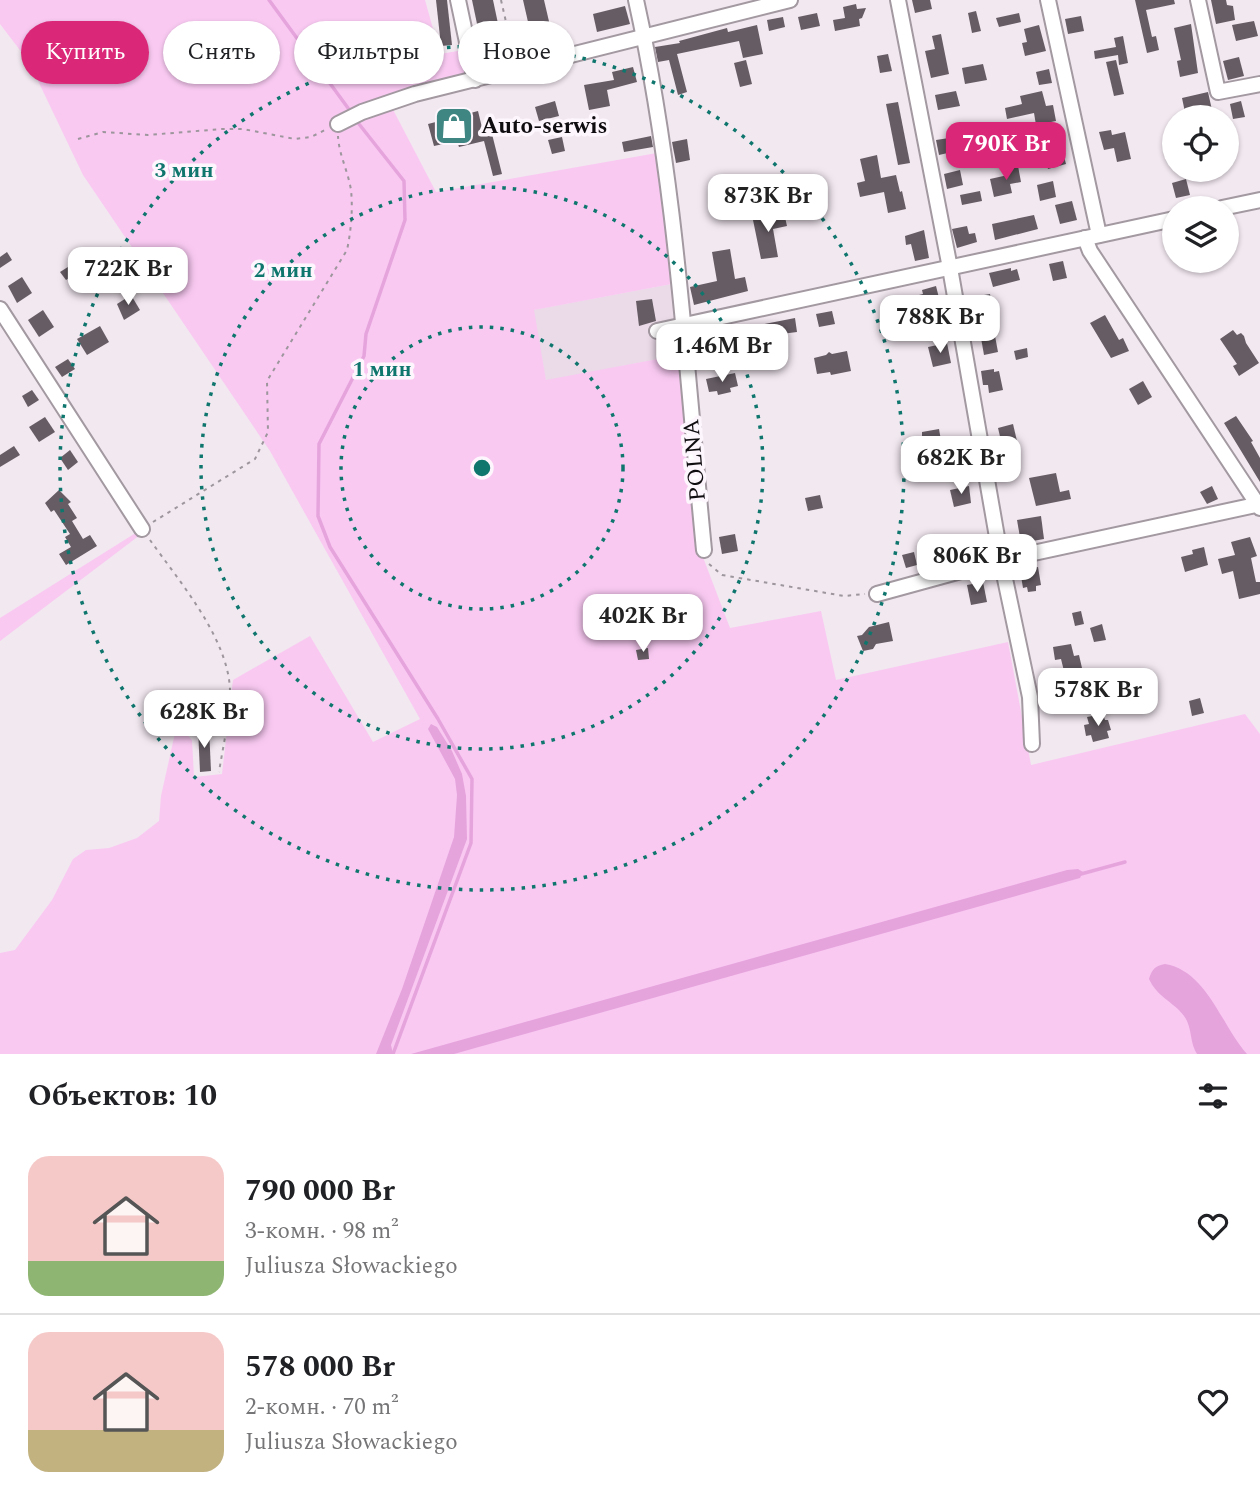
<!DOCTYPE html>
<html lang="ru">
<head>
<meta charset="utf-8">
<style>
  :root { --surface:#fff; --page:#f2f2f2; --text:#202124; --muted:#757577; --line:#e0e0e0; --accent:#db2777 }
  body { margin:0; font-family:Spectral,serif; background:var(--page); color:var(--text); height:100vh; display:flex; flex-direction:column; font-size:26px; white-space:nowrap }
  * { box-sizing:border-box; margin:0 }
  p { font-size:23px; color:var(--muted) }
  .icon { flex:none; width:38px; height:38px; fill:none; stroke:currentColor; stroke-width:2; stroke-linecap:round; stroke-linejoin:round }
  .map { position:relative; height:1054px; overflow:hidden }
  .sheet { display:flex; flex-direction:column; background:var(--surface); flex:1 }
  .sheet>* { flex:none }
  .hud { position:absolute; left:21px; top:21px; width:700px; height:63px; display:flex; gap:14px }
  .buttons { position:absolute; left:1162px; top:105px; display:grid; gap:14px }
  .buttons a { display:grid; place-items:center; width:77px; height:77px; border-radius:50%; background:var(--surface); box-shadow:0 2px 5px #0004; font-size:35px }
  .price { position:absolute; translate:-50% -60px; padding:0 16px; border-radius:14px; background:#fff; color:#222; font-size:23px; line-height:46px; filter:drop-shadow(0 2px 4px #0008) }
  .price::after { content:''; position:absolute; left:50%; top:42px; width:21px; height:16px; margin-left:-10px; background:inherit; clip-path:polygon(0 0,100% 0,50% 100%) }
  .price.selected { background:var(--accent); color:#fff }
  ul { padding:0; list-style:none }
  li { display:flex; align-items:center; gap:21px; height:175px; padding:0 28px }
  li+li { border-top:2px solid var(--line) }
  li span { display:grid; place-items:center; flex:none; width:196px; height:140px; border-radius:21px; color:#555 }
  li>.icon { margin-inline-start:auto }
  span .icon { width:84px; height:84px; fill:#fffc; stroke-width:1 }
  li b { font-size:30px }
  h2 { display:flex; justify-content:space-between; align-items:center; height:84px; padding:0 28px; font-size:30px }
  .pill { padding:0 24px; border-radius:32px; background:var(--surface); box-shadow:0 2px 5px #0004; font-size:24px; line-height:63px }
  .pill.selected { background:var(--accent); color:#fff }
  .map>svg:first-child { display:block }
</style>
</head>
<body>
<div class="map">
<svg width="1260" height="1054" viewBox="0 0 1260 1054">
  <rect width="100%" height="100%" fill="#f2e8f0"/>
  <path fill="#ebdae8" d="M672,284L679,355L546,381L533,310Z"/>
  <g fill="#f9c9f2">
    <path d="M0,0H425L440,54L470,49L474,76L388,100L436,192L657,153L672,284L534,310L546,380L679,355L701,552L730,628L821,611L836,680L1008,642L1031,765L1245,714L1260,734V1054H0V953L15,950L52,900L73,859L86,850L109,848L137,838L159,821L161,796L177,724L192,740L194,777L222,774L233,680L310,636L373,742L420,719L270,451L83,175L29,62L0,24Z"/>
    <path d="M142,529L140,535L0,641V618Z"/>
  </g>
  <g fill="#e6a4dd">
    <path d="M431,724L437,727L452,751L462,774L466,796L467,839L391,1045L393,1054H376L402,989L454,837L457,795L455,779L428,729Z"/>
    <path d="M1078,869L1083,872L1080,878L454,1054H411L1067,870Z"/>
    <path d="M1165,964C1207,971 1221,1025 1247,1054H1197C1190,1043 1192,1032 1187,1021C1179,1004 1158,999 1149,979C1152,969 1155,966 1165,964Z"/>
  </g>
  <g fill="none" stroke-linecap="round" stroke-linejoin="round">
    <g stroke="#e6a4dd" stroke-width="3.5">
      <path d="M269,0L348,108"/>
      <path d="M359,124L404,181L405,220L366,334L364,356L319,444L318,516L330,547L438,719L472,779L471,843L393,1054"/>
      <path d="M1081,874L1125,862"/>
    </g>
  </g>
  <g fill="#665d64">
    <path d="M436,0H447L452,45L441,46Z"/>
    <path d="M472,0H493L504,52L484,57Z"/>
    <path d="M523,0H544L551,30L531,35Z"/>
    <path d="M912,0H930L932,9L915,13Z"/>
    <path d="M1135,0H1174L1175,4L1146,10L1152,37L1156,36L1159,50L1147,53Z"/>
    <path d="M1211,0H1226L1227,5L1233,6L1235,20L1216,24Z"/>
    <path d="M856,4L857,9L866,8L862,18L859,19L860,26L835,31L833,20L845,18L843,7Z"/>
    <path d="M625,6L630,24L597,32L593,14Z"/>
    <path d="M976,11L981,31L972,33L968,13Z"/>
    <path d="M817,13L820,26L801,30L798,17Z"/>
    <path d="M1019,13L1021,22L999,27L996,18Z"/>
    <path d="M1081,16L1084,31L1068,34L1065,19Z"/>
    <path d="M783,17L785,27L769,31L767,20Z"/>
    <path d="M1254,21L1258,36L1236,41L1232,25Z"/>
    <path d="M1191,24L1198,73L1180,77L1177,61L1181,60L1174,28Z"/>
    <path d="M757,25L763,54L743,58L739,41L677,54L687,92L678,95L669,60L658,62L655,47L680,43L679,41L727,28L728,32Z"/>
    <path d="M1039,25L1046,51L1025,56L1022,43L1027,42L1024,29Z"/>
    <path d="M941,34L949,74L931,78L925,51L935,49L932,36Z"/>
    <path d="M1123,36L1128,63L1119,65L1118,55L1095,59L1094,51L1116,47L1114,38Z"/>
    <path d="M888,54L892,71L880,73L877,56Z"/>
    <path d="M1239,57L1244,76L1228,80L1223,61Z"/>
    <path d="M746,60L752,84L740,87L734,63Z"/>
    <path d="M1116,60L1124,94L1114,96L1106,62Z"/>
    <path d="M983,64L987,80L965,84L962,68Z"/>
    <path d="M633,67L637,82L607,90L610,106L589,110L584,85L614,80L612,72Z"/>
    <path d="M1049,69L1052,83L1039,85L1036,72Z"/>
    <path d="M956,91L960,106L938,110L935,95Z"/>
    <path d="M1042,91L1046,106L1053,105L1056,121L1036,125L1034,113L1007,119L1005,108L1022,104L1020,96Z"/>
    <path d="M1208,92L1212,110L1206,111L1208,117H1186L1182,98Z"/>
    <path d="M555,101L559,116L539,121L535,107Z"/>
    <path d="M1241,101L1245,117L1233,119L1230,104Z"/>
    <path d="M898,102L910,163L898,165L886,104Z"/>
    <path d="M478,111L484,136L492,134L502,174L493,176L484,141L459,147L457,141L434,146L428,124Z"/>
    <path d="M1111,130L1112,135L1125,132L1131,159L1117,162L1114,148L1104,150L1099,132Z"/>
    <path d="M651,136L653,147L624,152L622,142Z"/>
    <path d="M562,137L565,151L552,154L548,140Z"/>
    <path d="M949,138L952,152L939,155L936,140Z"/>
    <path d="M687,139L690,160L676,163L672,142Z"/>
    <path d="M1061,146L1066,164L1048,169L1044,151Z"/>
    <path d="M877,155L881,178L896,175L900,192L902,191L906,209L888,213L884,192L860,197L857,183L865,181L860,159Z"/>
    <path d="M1018,166L1021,182L1010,184L1012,193L994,197L990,179L1008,175L1007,168Z"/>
    <path d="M960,170L963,185L947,189L944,174Z"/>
    <path d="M1186,179L1190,195L1176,198L1172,183Z"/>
    <path d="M1053,181L1056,197L1040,201L1037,185Z"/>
    <path d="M980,191L982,201L962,205L960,195Z"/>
    <path d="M1072,201L1077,220L1060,224L1055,205Z"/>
    <path d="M784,213L787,226L773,229L778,257L761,259L753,220Z"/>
    <path d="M1034,215L1038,229L995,240L992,224Z"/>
    <path d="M967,226L969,234L975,233L977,242L957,248L952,229Z"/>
    <path d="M924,230L929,258L915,261L911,244L906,245L905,236Z"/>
    <path d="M730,249L735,279L745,277L748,291L694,305L690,287L717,281L712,252Z"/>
    <path d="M7,252L12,260L0,268V257Z"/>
    <path d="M79,260L84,269L66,280L60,272Z"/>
    <path d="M1063,261L1067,278L1053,281L1049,264Z"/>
    <path d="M1011,268V271L1017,269L1020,280L993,287L989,273Z"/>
    <path d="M22,277L32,293L17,303L8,286Z"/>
    <path d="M936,286L943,314L929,318L926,304L917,307L915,296L923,294L922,290Z"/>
    <path d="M990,294L993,312L976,315L972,297Z"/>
    <path d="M131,295L140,310L124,320L117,304Z"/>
    <path d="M652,299L656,321L639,326L636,301Z"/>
    <path d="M43,310L54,327L39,337L28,320Z"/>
    <path d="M832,311L835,324L819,327L816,314Z"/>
    <path d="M1105,315L1119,340L1123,338L1129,351L1111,358L1090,323Z"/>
    <path d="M795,318L797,332L742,339L743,343L727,346L725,332Z"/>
    <path d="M100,326L109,342L87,355L77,339Z"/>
    <path d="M1233,330L1237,335L1241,333L1244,336L1246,343L1259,363L1239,376L1233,366L1237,364L1220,339Z"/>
    <path d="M995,336L998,352L984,355L981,338Z"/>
    <path d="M947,343L951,363L933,367L928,347Z"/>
    <path d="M1027,348L1028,357L1016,360L1014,351Z"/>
    <path d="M847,351L851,371L831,375L830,372L817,374L814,358L826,355L829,352L832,354Z"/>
    <path d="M68,359L75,369L62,377L55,367Z"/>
    <path d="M994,369V372L999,371L1003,390L989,393L988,385H983L981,371Z"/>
    <path d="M735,373L738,386L730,388L731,392L718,395L717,391L709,392L706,379Z"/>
    <path d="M1143,381L1152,397L1138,405L1129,389Z"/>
    <path d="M32,390L39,400L28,407L22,396Z"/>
    <path d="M1236,416L1253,441L1251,442L1260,458V482L1224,423Z"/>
    <path d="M45,417L55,432L39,442L29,427Z"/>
    <path d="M1013,424L1017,441L1002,445L998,428Z"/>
    <path d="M939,429L942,446L922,449V432Z"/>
    <path d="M14,446L20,455L0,467V455Z"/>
    <path d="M70,450L78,462L68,470L60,458Z"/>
    <path d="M969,451L972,464L956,468L953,454Z"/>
    <path d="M1011,457L1012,461L1018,462L1020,471L1001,475L998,459Z"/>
    <path d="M1056,473L1060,492L1069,490L1071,499L1036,506L1029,478Z"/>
    <path d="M969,486L971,503L954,507L950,490Z"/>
    <path d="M1212,486L1218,499L1207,504L1200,492Z"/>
    <path d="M59,490L71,502L68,504L77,518L72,521L83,539L90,535L97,546L66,565L59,554L71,547L65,537L70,534L54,510L51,512L45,503Z"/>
    <path d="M820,495L823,508L808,511L805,498Z"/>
    <path d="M1041,516L1044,539L1021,543L1017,520Z"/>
    <path d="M735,534L738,551L722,554L719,537Z"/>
    <path d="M1250,537L1257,556L1251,558L1256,582H1260V594L1239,599L1233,571L1222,574L1218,559L1235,555L1231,542Z"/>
    <path d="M1204,547L1208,565L1185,572L1181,557L1193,554L1192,550Z"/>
    <path d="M914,552L917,565L906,568L902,555Z"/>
    <path d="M1038,567L1041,585L1036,586V591L1028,592L1027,587L1023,588L1020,570Z"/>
    <path d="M983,582L987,602L971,605L967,585Z"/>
    <path d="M1081,611L1084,624L1075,626L1072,613Z"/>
    <path d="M889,622L893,641L876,644L873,649L863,651L857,636L862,635L869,627Z"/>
    <path d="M1102,624L1106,640L1094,642L1090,628Z"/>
    <path d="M1071,644L1074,656L1079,655L1082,668L1064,671L1061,659L1055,660L1053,647Z"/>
    <path d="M648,648L649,659L638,660L636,650Z"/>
    <path d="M1200,698L1204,713L1192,716L1189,701Z"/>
    <path d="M1103,714L1105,720H1108L1111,730L1107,731L1109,738L1093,742L1091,735L1086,736L1084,725L1089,724L1087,717Z"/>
    <path d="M198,728H209L211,771L200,772Z"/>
  </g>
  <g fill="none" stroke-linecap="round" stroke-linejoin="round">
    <g stroke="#a399a1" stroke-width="18">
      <g id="minor">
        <path d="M458,0L475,80"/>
        <path d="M636,0C676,180 686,367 704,550"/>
        <path d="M898,0L950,268L1001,560L1030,697L1032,744"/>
        <path d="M1048,0L1099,235"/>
        <path d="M1198,0L1218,92L1260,84"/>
        <path d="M338,124L362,112L415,94L790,0"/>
        <path d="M1222,208L1260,200"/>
        <path d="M1085,238L1090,251L1260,508"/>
        <path d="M0,309L142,529"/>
        <path d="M657,331L1174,219"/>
        <path d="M877,594L1001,560L1260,504"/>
      </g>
    </g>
    <g stroke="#9d969c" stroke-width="2" stroke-dasharray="3.5 5" stroke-linecap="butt">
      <path d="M501,0L514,57"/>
      <path d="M78,139L103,132L148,135L222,129H243L295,139L311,137L325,130"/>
      <path d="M153,522L255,459L268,432L267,381L347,250C351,231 353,210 351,190C348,171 339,155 338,136"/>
      <path d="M150,540C179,581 229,639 230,691C230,717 223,746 219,772"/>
      <path d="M709,564L722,575L844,596L865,594"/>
    </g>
    <use href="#minor" stroke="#fff" stroke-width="14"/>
  </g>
  <g fill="none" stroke="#0f766e" stroke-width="3.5" stroke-dasharray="3.5 7">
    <circle cx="482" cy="468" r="141"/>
    <circle cx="482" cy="468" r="281"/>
    <circle cx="482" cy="468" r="422"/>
  </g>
  <defs>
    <g id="shop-square" transform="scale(2.0125)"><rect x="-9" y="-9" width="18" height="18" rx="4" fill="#3f8682" stroke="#fef6fd"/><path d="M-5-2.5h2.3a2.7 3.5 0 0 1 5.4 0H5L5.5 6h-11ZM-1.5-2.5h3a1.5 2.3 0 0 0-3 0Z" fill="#fff"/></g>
  </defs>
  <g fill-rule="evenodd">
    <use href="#shop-square" x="454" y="126"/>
  </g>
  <g text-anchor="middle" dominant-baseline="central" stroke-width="7" stroke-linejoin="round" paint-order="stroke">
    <g font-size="23" font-weight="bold" fill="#100d10" stroke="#fef6fd" text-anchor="start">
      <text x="481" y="126">Auto-serwis</text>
    </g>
    <g font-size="23" fill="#100d10" stroke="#fef6fd">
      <text transform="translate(695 460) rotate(-95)">POLNA</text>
    </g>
  </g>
  <circle cx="482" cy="468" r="10" fill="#0f766e" stroke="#fef6fd" stroke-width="3.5"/>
  <g font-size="21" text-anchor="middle" font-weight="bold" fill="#0f766e" stroke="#fef6fd" stroke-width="7" stroke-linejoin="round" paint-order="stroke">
    <text x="184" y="177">3 мин</text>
    <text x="283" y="277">2 мин</text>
    <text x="382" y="376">1 мин</text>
  </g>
</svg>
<div class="buttons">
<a><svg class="icon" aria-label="locate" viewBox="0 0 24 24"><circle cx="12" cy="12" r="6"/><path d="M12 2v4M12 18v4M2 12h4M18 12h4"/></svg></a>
<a><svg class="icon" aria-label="layers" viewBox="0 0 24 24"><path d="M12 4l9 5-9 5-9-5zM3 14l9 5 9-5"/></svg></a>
</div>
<b class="price selected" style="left:1006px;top:182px">790K Br</b>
<b class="price" style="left:768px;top:234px">873K Br</b>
<b class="price" style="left:128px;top:307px">722K Br</b>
<b class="price" style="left:940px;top:355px">788K Br</b>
<b class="price" style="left:722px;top:384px">1.46M Br</b>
<b class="price" style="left:961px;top:496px">682K Br</b>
<b class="price" style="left:977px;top:594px">806K Br</b>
<b class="price" style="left:643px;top:654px">402K Br</b>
<b class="price" style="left:1098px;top:728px">578K Br</b>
<b class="price" style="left:204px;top:750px">628K Br</b>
<div class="hud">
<a class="pill selected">Купить</a>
<a class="pill">Снять</a>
<a class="pill">Фильтры</a>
<a class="pill">Новое</a>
</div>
</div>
<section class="sheet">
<h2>Объектов: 10<svg class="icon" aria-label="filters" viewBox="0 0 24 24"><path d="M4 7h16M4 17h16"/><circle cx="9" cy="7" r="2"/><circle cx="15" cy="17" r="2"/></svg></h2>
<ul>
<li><span style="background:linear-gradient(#f6c9c9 75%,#8fb573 0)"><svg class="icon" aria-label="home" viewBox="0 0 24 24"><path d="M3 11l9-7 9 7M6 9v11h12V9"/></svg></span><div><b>790 000 Br</b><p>3-комн. · 98 m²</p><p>Juliusza Słowackiego</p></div><svg class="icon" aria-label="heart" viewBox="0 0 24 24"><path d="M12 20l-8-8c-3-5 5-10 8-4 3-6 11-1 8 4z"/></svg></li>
<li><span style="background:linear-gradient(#f6c9c9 70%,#c2b280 0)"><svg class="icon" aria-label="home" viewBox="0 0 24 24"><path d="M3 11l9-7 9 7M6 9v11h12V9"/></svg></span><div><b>578 000 Br</b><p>2-комн. · 70 m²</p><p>Juliusza Słowackiego</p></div><svg class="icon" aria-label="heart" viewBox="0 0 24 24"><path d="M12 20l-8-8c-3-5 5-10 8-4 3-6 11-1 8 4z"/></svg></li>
</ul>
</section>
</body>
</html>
